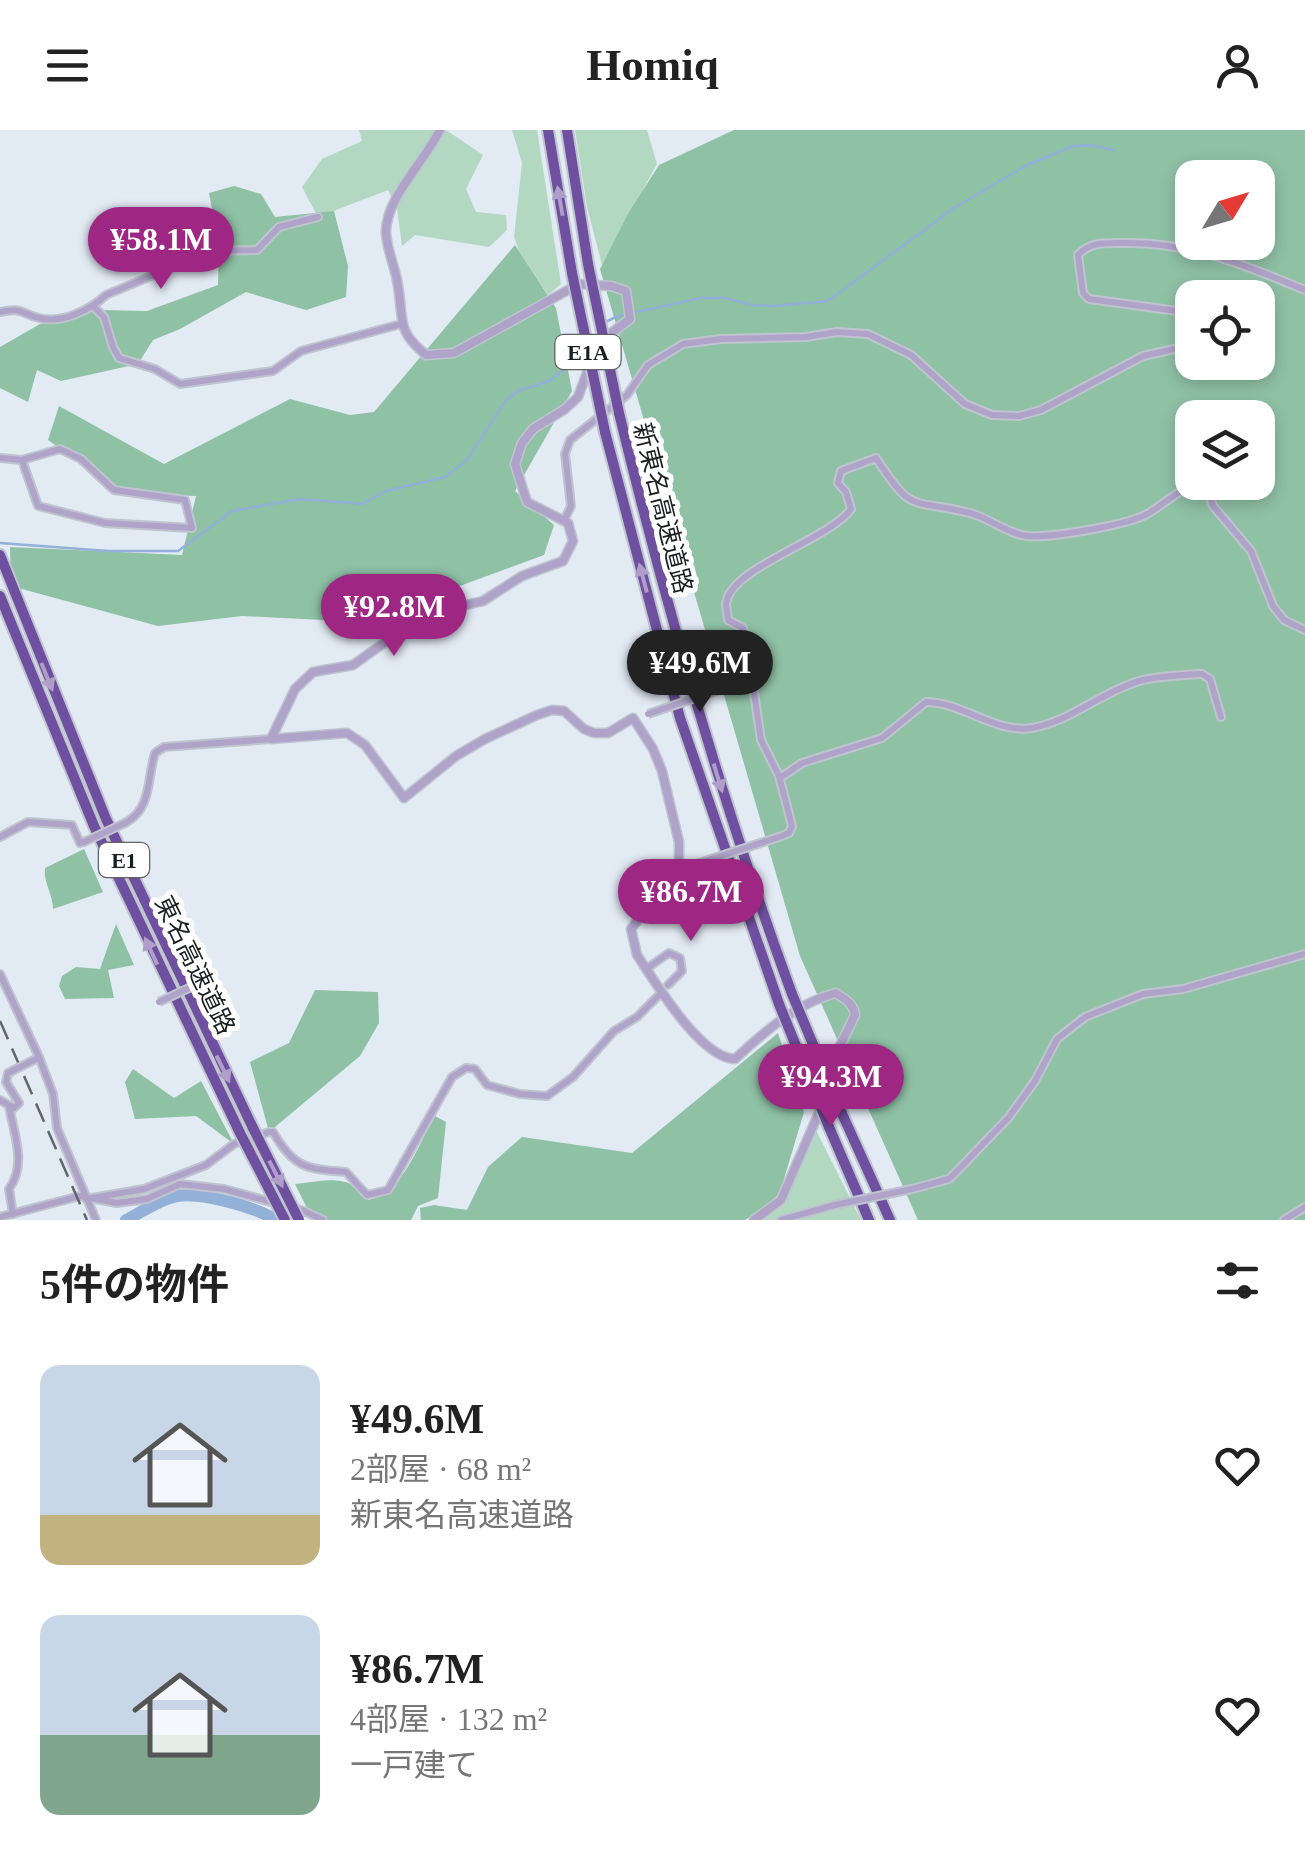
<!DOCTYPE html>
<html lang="ja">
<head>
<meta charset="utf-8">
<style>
  :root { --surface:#fff; --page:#f6f6f6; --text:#222; --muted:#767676; --accent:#9d2782 }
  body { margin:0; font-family:"Times New Roman","Noto Sans JP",serif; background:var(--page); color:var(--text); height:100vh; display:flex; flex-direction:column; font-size:38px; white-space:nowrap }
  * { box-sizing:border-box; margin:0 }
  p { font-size:32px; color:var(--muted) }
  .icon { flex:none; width:55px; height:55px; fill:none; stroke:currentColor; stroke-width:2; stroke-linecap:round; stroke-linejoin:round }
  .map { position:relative; height:1090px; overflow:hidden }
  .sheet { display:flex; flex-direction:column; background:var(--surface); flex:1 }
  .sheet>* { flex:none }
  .needle { width:65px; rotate:52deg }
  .controls { position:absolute; left:1175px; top:30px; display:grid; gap:20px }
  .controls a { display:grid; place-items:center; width:100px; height:100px; border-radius:20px; background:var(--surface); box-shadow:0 5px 15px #0003; font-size:50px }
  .price { position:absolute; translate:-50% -85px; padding:0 22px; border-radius:35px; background:var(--accent); color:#fff; font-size:32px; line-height:65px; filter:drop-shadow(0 2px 5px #0008) }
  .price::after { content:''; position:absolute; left:50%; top:60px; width:30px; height:22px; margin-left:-15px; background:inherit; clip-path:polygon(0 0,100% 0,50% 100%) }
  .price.on { background:#222; color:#fff }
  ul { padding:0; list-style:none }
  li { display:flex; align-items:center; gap:30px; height:250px; padding:0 40px }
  li span { display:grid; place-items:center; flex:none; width:280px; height:200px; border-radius:20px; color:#555 }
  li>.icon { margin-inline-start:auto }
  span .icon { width:120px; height:120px; fill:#fffc; stroke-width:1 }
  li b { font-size:42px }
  h2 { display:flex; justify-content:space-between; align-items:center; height:120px; padding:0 40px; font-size:42px }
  header { display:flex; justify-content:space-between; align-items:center; height:130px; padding:0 40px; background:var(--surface); font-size:45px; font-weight:800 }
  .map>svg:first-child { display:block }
</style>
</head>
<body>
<header><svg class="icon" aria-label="menu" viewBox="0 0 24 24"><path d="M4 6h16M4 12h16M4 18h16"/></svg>Homiq<svg class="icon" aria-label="person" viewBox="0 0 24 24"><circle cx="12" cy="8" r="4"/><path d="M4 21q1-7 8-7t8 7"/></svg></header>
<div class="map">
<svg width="1305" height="1090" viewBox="0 0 1305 1090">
  <rect width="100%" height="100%" fill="#e2eaf4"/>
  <g fill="#b2d8c2">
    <path d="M359,0H446L483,25L466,59L476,82L506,85L507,100L489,117L415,105L402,116L397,78L388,60L318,87L302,57L322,29L362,11Z"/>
    <path d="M512,0H537L561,154L548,165L519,121L514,107L522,33Z"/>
    <path d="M575,0H647L657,34L602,135L587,77Z"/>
    <path d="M814,996L861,1090H755L778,1079L789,1064Z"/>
  </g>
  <g fill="#8fc1a5" fill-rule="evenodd">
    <path d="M734,0H1305V1090H918L800,826L600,139L629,82L659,35ZM1192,48H1258V112H1192ZM1192,168H1258V232H1192ZM1192,288H1258V352H1192Z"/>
    <path d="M234,56L261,64L275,87L334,81L348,136L346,167L306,180L246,162L180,199L153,210L138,234L61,251L37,240L28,272L0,258V217L40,194L98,180L147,181L218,155L219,116L209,63Z"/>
    <path d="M515,115L556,178L572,261L515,361L554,395L544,425L362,492L242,486L158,496L11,456L10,417L182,425L196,366L124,363L48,310L59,276L164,334L290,269L350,285L374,282Z"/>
    <path d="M84,719L103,762L53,779C53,764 43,752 45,738Z"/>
    <path d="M116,794L134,835L108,840L114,868L65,869L59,856L62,846L76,837L100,839Z"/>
    <path d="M315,860L378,862L379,893L360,926L269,1002L250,932L289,913Z"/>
    <path d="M778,903L804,982L781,1059L772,1074L745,1090H421L420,1078L434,1075L467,1080L488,1037L522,1007L632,1023Z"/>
    <path d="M133,939L174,968L201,951L234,1014L196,986L135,989L125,952Z"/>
    <path d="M435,986L446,992L438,1068L418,1076L411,1090H327L307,1078L295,1054C322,1051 351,1042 368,1070C403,1064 418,1014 435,986Z"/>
  </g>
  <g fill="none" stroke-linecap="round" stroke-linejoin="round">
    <g stroke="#93b0d8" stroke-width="2.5">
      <path d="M603,193L618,186L701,168H725L752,175L772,176L828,171L954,78L1025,36L1073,16L1089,15L1114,20"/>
      <path d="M0,413L108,421H178L232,381L300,369L362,374L386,361L445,347L467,330L506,270L518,261L549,251L566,238L584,213"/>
    </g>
    <path stroke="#93b0d8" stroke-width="12" d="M126,1090C142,1082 160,1069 177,1066C202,1062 255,1077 276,1090"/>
    <g stroke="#bec5ce" stroke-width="10">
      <g id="minor">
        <path d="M94,177L104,187L113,217L119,228L155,239L180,254L273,241L301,221L401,194"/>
        <path d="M0,182C23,177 19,183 39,188C62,194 90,180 106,165L211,121L257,120L279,97L318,87"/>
        <path d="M1192,183L1089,169L1083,163L1078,125C1090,112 1105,113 1122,113C1188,111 1245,135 1305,160"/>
        <path d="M0,328L22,330L60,319L81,329L114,360L185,370L192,398L105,393L38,376L22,330"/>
        <path d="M564,391L571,376L565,324L570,310L627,265L648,235L683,214L721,209L806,207L837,202L868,204L911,225L965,274L992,285L1019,286L1041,280L1143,226L1192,215"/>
        <path d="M752,549L743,498L728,490C728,488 726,477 726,474C730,437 829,410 851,379L846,362L838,353L841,341L876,328C913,385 909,368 970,383C989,388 1008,404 1027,406C1051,408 1129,395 1149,383C1165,373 1177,361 1195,354L1209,364L1213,376L1251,421L1273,476L1284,490L1305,500"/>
        <path d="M740,553L752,549L761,610L779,646L792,696L789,703L782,706"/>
        <path d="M780,648L802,633L882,608L926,572C962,572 996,604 1032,598C1071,591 1102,562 1139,551C1159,546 1182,545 1202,544L1210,549L1221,587"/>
        <path d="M125,693C152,679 147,649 155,623L164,617L271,609"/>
        <path d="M0,707L28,692L72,695L80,713L84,712"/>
        <path d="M646,839L669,823L680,828L682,841L668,855"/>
        <path d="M0,844L39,927L53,964L57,998L96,1090"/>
        <path d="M0,970L14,978L19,973L6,952L8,943"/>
        <path d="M9,976C14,1004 27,1035 9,1059L13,1084"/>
        <path d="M912,1059L949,1049L962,1036L1009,987L1035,951L1057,909L1085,887L1143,864L1183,859L1305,824"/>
        <path d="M86,1069L144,1059L206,1035L234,1014L269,1002H273C294,1038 306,1039 346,1042L367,1065L388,1060L452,947L466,938L475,939L487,955L520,964L547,966L573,947L614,901L637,887L658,866"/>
        <path d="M0,1087L80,1066L117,1073L147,1069L180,1054L224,1059L304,1081L323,1090"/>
        <path d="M781,1090L835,1075"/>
        <path d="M1284,1090L1305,1077"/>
      </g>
    </g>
    <g stroke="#bec5ce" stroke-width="11">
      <path id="tertiary" d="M440,0C425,31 385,69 386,103C387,121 396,139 398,156C404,191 396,200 426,225L454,223L579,154L611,156L626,161L630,189L598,213L578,267L565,279L533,299L522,313L515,334L527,372L568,393L573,411L563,431L522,446L483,471L436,482L398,503L353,535L313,542L295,559L271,609L347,603L365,615L404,668L456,626L485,609L537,585L552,580L564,581L584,599L594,603H608L633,588L653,619L662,641L679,712V736L631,799L637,825C656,853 700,928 735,929C764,902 797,873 836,863C846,870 853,873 855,885L836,924L828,962L781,1070L754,1090"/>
    </g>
    <g stroke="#bec5ce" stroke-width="14">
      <g id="motorway">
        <path d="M548,0L572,143"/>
        <path d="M567,0L588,134"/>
        <path d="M619,283C667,480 722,674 792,864"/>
        <path d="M605,302L680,588L779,874"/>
        <path d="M0,425L106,689L253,998"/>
        <path d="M0,466L94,696L240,1003"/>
        <path d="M840,979L890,1090"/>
        <path d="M829,997L869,1090"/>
      </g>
    </g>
    <use href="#minor" stroke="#b0a3c9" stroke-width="6"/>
    <use href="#tertiary" stroke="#b0a3c9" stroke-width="8"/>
    <use href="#motorway" stroke="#6f4f9f" stroke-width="10"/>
    <path stroke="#61656b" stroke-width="2.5" stroke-dasharray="20 10" stroke-linecap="butt" d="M0,891L87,1090"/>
    <g stroke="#bec5ce" stroke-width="10" stroke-linecap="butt">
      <g id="minor-bridge">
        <path d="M648,584L740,553"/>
        <path d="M84,712L125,693"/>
        <path d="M690,736L782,706"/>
        <path d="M159,872L204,851"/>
        <path d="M8,943L36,929"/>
        <path d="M835,1075L912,1059"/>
      </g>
    </g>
    <g stroke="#bec5ce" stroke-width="14" stroke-linecap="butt">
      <g id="motorway-bridge">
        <path d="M588,134L619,283"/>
        <path d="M572,143L605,302"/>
        <path d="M792,864L840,979"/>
        <path d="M779,874L829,997"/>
        <path d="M253,998L299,1090"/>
        <path d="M240,1003L285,1090"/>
      </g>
    </g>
    <use href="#minor-bridge" stroke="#b0a3c9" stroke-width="6"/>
    <use href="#motorway-bridge" stroke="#6f4f9f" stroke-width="10"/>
  </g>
  <defs><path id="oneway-solid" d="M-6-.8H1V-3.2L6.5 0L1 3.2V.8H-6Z" transform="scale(2.5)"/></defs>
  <g fill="#b09eca">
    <use href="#oneway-solid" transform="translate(560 71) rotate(-100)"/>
    <use href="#oneway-solid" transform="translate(643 448) rotate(-105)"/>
    <use href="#oneway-solid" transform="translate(47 547) rotate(68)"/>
    <use href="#oneway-solid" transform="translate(718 648) rotate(73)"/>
    <use href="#oneway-solid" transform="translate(151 821) rotate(-115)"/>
    <use href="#oneway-solid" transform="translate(223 939) rotate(64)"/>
    <use href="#oneway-solid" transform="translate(276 1044) rotate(63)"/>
  </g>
  <g text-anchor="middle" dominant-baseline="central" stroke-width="10" stroke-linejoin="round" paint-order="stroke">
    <g fill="#fff" stroke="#606264" stroke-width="2.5">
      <rect x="555.5" y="205" width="65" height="34" rx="8"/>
      <rect x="99" y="713" width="50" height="34" rx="8"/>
    </g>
    <g font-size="22" font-weight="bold" fill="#1c1f22">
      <text x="588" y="222">E1A</text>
      <text x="124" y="730">E1</text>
    </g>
    <g font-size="25" fill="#1c1f22" stroke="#fff">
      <text transform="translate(663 378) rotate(76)">新東名高速道路</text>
      <text transform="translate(195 835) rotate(64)">東名高速道路</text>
    </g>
  </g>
</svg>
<div class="controls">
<a><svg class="needle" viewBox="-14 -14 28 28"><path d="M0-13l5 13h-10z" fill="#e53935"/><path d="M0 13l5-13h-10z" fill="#767676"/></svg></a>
<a><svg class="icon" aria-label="locate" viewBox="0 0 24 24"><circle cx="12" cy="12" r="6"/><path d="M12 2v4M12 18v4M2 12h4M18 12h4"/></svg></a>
<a><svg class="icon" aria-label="layers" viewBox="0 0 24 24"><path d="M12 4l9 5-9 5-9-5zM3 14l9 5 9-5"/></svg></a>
</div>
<b class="price" style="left:161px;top:162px">¥58.1M</b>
<b class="price" style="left:394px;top:529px">¥92.8M</b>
<b class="price on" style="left:700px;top:585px">¥49.6M</b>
<b class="price" style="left:691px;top:814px">¥86.7M</b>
<b class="price" style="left:831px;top:999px">¥94.3M</b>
</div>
<section class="sheet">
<h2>5件の物件<svg class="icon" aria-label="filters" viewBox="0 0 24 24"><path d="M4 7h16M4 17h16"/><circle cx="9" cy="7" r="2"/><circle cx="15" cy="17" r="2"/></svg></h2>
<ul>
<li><span style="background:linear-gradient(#c9d6e8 75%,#c2b280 0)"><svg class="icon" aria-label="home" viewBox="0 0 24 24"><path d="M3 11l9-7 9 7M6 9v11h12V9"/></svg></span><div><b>¥49.6M</b><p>2部屋 · 68 m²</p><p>新東名高速道路</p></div><svg class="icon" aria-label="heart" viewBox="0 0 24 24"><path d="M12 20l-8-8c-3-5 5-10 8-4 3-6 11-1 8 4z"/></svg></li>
<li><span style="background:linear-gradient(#c9d6e8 60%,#7fa58c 0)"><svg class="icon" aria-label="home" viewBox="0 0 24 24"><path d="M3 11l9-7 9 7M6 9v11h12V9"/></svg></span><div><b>¥86.7M</b><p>4部屋 · 132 m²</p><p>一戸建て</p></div><svg class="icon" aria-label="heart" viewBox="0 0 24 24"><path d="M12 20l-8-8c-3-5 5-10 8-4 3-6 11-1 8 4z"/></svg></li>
</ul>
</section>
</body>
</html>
